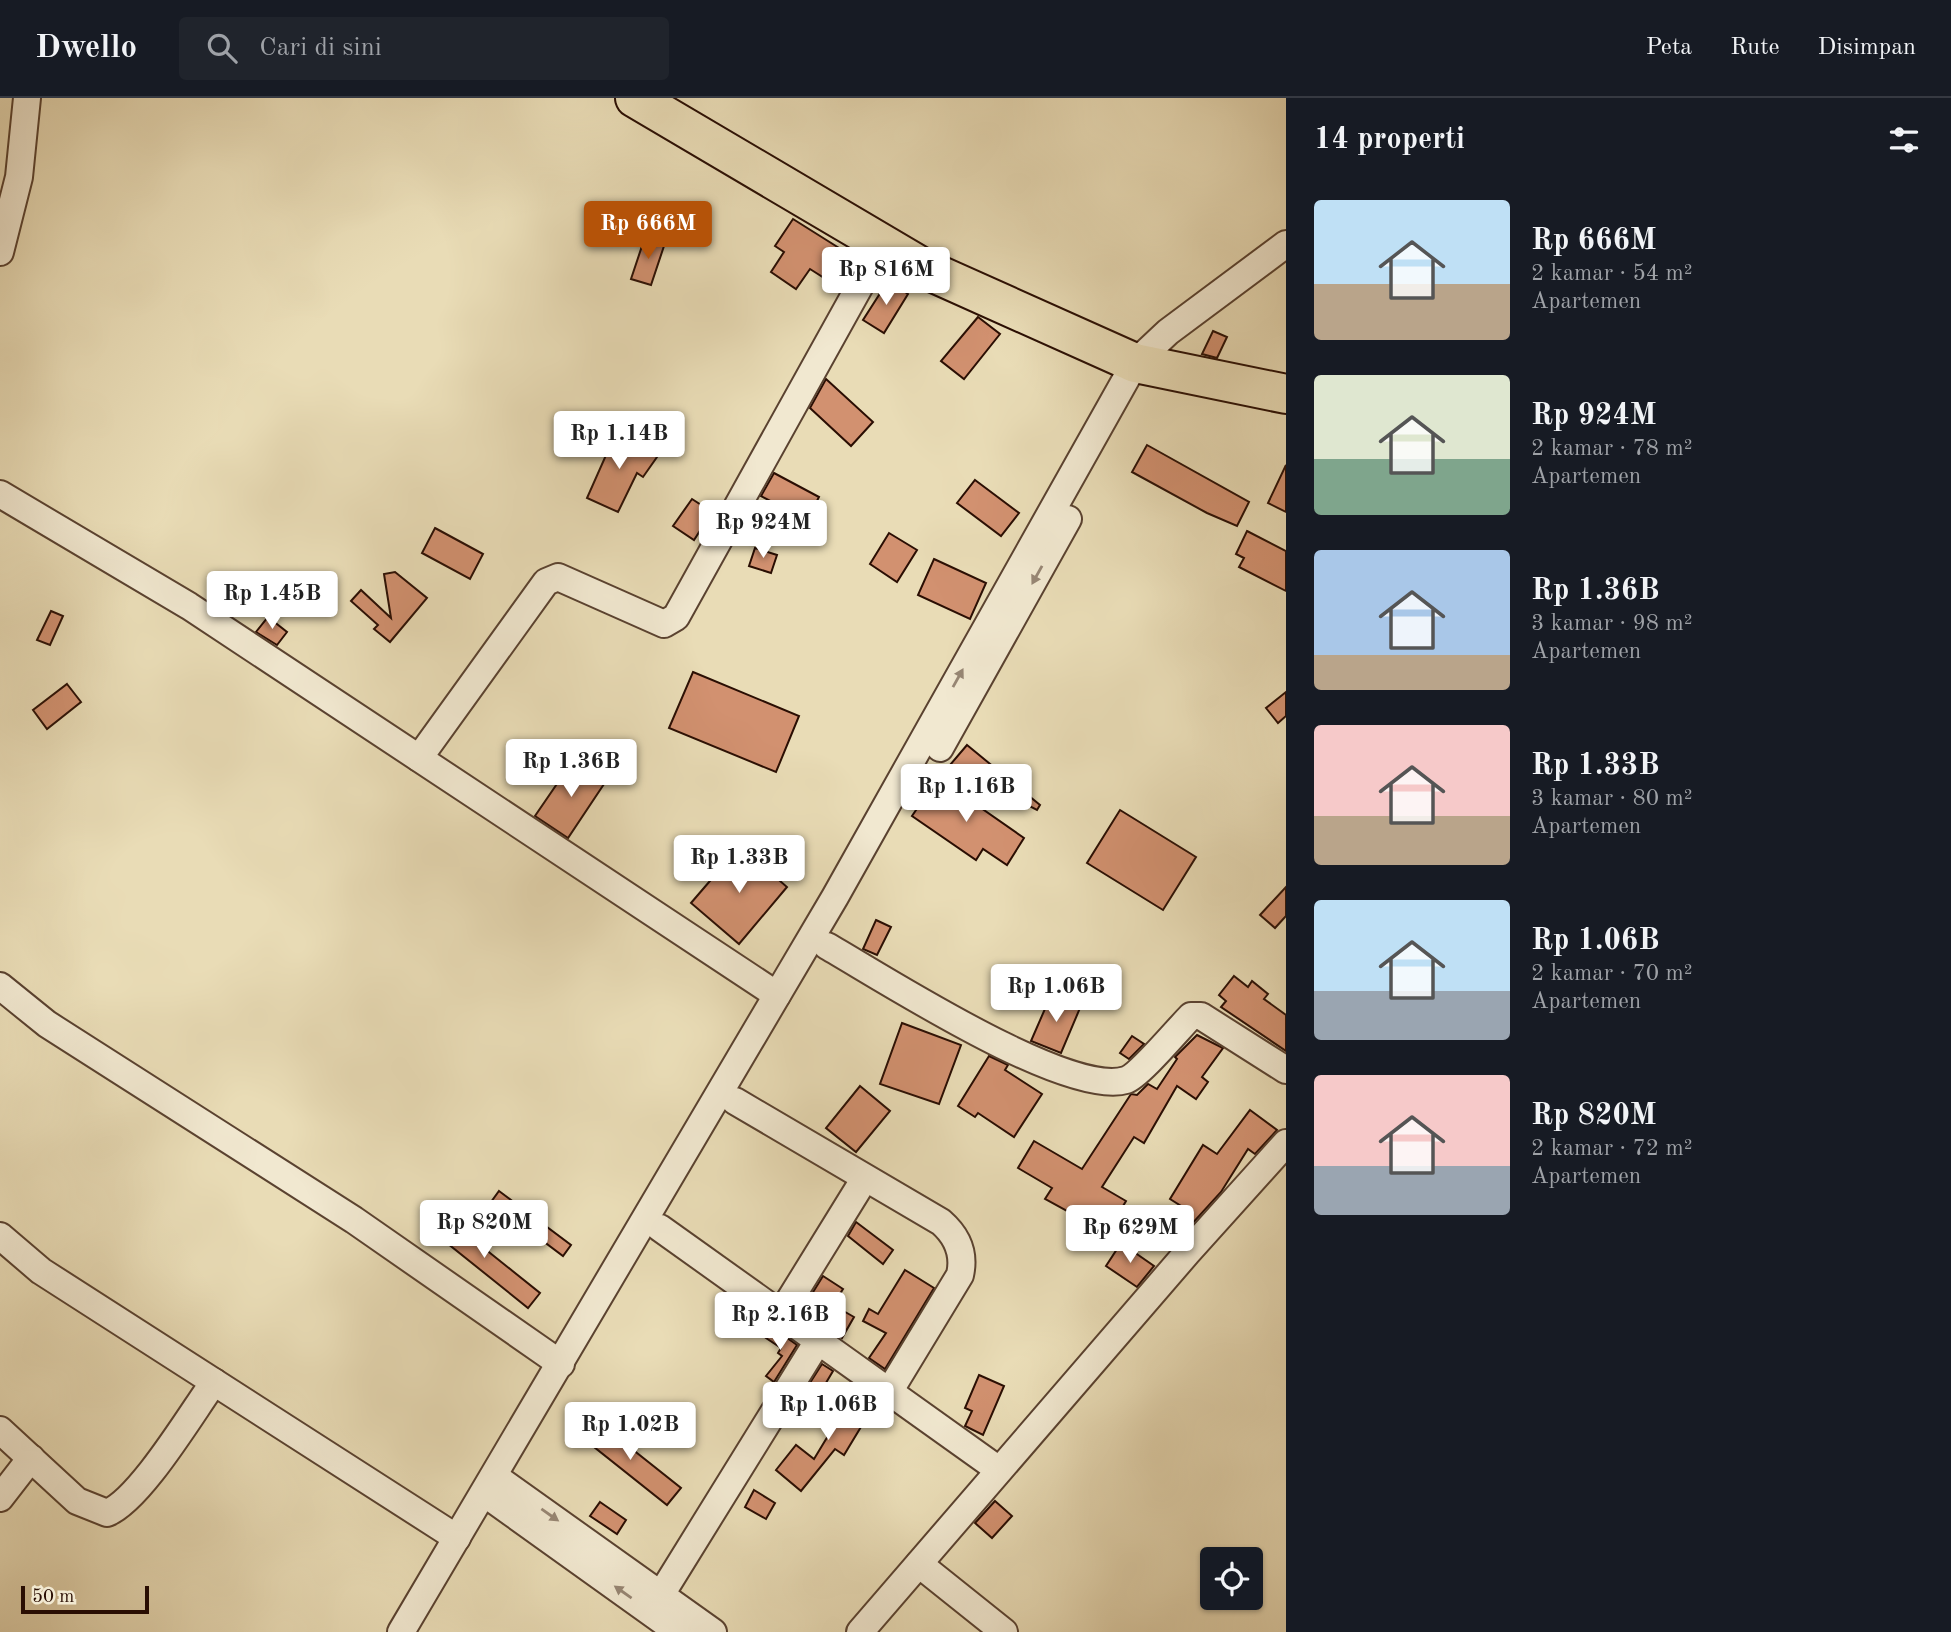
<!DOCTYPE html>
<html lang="id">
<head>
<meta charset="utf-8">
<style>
  :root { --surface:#171b24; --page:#20242c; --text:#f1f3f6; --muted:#9ea1a6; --line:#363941; --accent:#b45309 }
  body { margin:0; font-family:"Old Standard TT",serif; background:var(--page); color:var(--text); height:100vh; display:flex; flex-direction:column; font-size:26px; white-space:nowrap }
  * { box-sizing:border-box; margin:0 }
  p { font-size:23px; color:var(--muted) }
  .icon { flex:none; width:38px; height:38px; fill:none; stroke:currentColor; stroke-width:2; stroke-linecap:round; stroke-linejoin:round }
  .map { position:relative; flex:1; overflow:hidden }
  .drawer { display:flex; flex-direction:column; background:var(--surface); width:665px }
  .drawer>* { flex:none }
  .fabs { position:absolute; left:1200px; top:1449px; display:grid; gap:14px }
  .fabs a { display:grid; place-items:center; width:63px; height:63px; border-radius:7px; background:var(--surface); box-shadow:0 2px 5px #0004; font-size:35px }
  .scale { position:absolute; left:21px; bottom:18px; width:128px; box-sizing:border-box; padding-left:7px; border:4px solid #2a0e03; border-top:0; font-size:19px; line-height:24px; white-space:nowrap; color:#2a0e03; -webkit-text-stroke:5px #f1e8d0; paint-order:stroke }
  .price { position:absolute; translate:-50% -60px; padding:0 16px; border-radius:7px; background:#fff; color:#222; font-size:23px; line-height:46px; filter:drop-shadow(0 2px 4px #0008) }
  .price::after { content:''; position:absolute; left:50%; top:42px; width:21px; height:16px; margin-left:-10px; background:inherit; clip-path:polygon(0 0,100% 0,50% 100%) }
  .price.selected { background:var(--accent); color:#fff }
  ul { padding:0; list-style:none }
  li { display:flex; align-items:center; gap:21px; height:175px; padding:0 28px }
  li span { display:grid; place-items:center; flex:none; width:196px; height:140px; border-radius:7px; color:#555 }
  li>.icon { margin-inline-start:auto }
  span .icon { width:84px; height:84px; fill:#fffc; stroke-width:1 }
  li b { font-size:30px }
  h2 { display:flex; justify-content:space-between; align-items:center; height:84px; padding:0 28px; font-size:30px }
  header { display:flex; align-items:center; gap:42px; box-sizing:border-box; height:98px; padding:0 35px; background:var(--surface); border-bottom:2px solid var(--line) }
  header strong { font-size:33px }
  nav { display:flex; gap:38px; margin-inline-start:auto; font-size:24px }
  .search { width:490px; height:63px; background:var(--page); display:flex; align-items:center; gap:18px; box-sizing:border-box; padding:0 24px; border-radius:7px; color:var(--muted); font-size:26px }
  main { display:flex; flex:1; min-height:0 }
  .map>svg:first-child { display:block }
</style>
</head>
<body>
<header>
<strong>Dwello</strong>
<div class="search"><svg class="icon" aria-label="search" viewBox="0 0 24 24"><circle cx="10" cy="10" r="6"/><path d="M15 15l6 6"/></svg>Cari di sini</div>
<nav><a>Peta</a><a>Rute</a><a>Disimpan</a></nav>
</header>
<main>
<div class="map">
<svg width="1286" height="1534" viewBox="0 0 1286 1534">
  <rect width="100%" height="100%" fill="#e9dcb6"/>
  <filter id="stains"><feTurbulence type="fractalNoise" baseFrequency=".00286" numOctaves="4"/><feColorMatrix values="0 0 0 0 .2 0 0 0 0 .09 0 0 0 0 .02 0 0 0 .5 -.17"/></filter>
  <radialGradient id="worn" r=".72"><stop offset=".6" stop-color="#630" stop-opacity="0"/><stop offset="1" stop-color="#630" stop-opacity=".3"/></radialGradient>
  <g fill="#d29170" stroke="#2a0e03" stroke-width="2">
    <path d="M793,121L847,155L829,183L810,171L796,191L771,174L784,154L775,148Z"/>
    <path d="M645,139L665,145L651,187L631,181Z"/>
    <path d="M888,183L908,196L884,235L863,222Z"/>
    <path d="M978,219L1000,236L964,281L941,263Z"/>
    <path d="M1213,233L1227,239L1217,260L1202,256Z"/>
    <path d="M826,281L873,324L851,348L810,310Z"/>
    <path d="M616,333L657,359L643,379L637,375L618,414L587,400L607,355L603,353Z"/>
    <path d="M1147,347L1249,404L1237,428L1207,415L1132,374Z"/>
    <path d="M1286,367V414L1268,405Z"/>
    <path d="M774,375L819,399L807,422L761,398Z"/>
    <path d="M975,382L1019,415L1001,438L957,405Z"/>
    <path d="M692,401L712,414L694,442L673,428Z"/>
    <path d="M435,430L483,456L470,481L422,455Z"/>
    <path d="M1247,433L1286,453V493L1239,469L1244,460L1236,456Z"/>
    <path d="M889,435L917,452L897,484L870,466Z"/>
    <path d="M755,450L777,457L771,475L749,468Z"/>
    <path d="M934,461L986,485L970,521L918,497Z"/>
    <path d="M395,474L427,500L390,544L374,531L378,527L351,503L361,492L391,520L384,476Z"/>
    <path d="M51,513L63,518L50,547L37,542Z"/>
    <path d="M268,519L287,534L277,547L256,534Z"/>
    <path d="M693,574L799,618L776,674L669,630Z"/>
    <path d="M67,586L81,604L47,631L33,612Z"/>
    <path d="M1286,594V618L1278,625L1266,610Z"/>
    <path d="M967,647L1040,707L1037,712L950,667Z"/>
    <path d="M574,661L606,683L568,740L535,718Z"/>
    <path d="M938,680L1024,740L1007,767L983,751L976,762L912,718Z"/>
    <path d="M1120,712L1196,759L1163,812L1087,765Z"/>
    <path d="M740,748L787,789L739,846L691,805Z"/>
    <path d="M1286,789V818L1275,830L1260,817Z"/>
    <path d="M876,822L891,829L877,857L863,851Z"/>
    <path d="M1234,878L1248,889L1252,883L1268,896L1264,901L1286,917V953L1221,909L1226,903L1219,897Z"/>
    <path d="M1051,897L1080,910L1061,955L1031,943Z"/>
    <path d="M902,925L961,947L939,1006L880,986Z"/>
    <path d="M1197,937L1223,950L1202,979L1208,984L1196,1001L1177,988L1144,1045L1134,1039L1102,1089L1126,1103L1107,1135L1045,1101L1052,1090L1018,1070L1034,1043L1082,1071L1131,996L1137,997L1148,986L1157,991L1177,961L1175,959Z"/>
    <path d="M1132,938L1144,946L1129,961L1120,955Z"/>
    <path d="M989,958L1008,967L1005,972L1042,996L1014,1039L978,1015L975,1019L958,1008Z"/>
    <path d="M860,988L890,1013L856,1054L826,1030Z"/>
    <path d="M1250,1012L1277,1032L1255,1056L1248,1051L1221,1094L1170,1150L1155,1134L1181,1108L1170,1101L1203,1047L1217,1056Z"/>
    <path d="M499,1093L571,1147L563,1158L491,1104Z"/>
    <path d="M439,1114L540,1195L528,1210L427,1129Z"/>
    <path d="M856,1124L893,1152L883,1166L848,1138Z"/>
    <path d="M1121,1145L1154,1168L1137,1189L1106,1168Z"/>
    <path d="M905,1172L934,1190L885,1271L869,1260L886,1235L863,1223L869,1211L878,1216Z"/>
    <path d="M823,1178L843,1191L833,1207L854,1219L842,1240L802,1212Z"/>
    <path d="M773,1230L797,1247L774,1284L766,1278L782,1258L778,1255L781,1250L766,1240Z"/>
    <path d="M822,1266L833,1273L820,1295L808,1288Z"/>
    <path d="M979,1277L1004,1288L983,1337L965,1328L972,1313L965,1310Z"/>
    <path d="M857,1290L876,1304L844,1357L835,1351L801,1393L776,1372L796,1347L814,1361Z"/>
    <path d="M593,1320L681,1390L667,1407L579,1337Z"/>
    <path d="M754,1392L775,1405L766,1421L745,1409Z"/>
    <path d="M995,1403L1012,1418L992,1440L975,1425Z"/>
    <path d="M600,1404L626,1422L617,1436L590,1418Z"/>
  </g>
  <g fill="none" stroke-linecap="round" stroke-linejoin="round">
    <g stroke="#5a4230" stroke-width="30">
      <g id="minor">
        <path d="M0,154L19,79L27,0"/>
        <path d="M0,396L189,508L777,897"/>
        <path d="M940,650L1068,421"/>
        <path d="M419,660L546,484L558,479L664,526L676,519L882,148"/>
        <path d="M827,848C883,880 1068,1000 1126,982C1139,978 1179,930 1191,918H1201L1286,972"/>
        <path d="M0,888L47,926L354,1122L561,1266"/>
        <path d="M735,1003L941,1124C957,1138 965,1155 960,1177L889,1294"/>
        <path d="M660,1130L999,1372"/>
        <path d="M0,1138L41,1173L457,1440"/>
        <path d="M781,1216L865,1080"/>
        <path d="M0,1332L77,1403L107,1415C140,1402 191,1316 214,1284"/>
        <path d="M494,1378L713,1534"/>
        <path d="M484,1395L678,1534"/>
        <path d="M0,1400L31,1360"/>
        <path d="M919,1466L1004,1534"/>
        <path d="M662,1495L818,1243"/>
        <path d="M401,1534L835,799L1135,265L1168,234L1286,146"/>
        <path d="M860,1534L1187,1155L1286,1045"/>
      </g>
    </g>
    <g stroke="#2a0e03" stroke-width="42">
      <path id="highway" d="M635,0L925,171L1135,265L1286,296"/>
    </g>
    <use href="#minor" stroke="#f1e8d0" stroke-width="26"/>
    <use href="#highway" stroke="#e9dcb6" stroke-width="38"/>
  </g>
  <defs><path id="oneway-solid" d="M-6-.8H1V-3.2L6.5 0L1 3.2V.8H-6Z" transform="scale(1.75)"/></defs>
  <g fill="#978674">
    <use href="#oneway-solid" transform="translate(1037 477) rotate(119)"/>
    <use href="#oneway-solid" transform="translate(958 580) rotate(-61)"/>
    <use href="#oneway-solid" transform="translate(550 1417) rotate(35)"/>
    <use href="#oneway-solid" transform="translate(623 1494) rotate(-145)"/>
  </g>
  <rect width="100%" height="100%" filter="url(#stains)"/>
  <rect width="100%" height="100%" fill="url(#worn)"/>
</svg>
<div class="fabs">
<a><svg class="icon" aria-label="locate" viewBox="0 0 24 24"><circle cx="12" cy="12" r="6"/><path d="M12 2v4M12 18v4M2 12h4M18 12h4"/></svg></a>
</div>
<div class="scale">50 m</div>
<b class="price selected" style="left:648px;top:163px">Rp 666M</b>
<b class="price" style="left:886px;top:209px">Rp 816M</b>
<b class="price" style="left:619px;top:373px">Rp 1.14B</b>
<b class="price" style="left:763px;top:462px">Rp 924M</b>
<b class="price" style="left:272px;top:533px">Rp 1.45B</b>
<b class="price" style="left:571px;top:701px">Rp 1.36B</b>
<b class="price" style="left:966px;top:726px">Rp 1.16B</b>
<b class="price" style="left:739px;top:797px">Rp 1.33B</b>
<b class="price" style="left:1056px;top:926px">Rp 1.06B</b>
<b class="price" style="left:484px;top:1162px">Rp 820M</b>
<b class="price" style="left:1130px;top:1167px">Rp 629M</b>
<b class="price" style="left:780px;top:1254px">Rp 2.16B</b>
<b class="price" style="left:828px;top:1344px">Rp 1.06B</b>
<b class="price" style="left:630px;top:1364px">Rp 1.02B</b>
</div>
<section class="drawer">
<h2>14 properti<svg class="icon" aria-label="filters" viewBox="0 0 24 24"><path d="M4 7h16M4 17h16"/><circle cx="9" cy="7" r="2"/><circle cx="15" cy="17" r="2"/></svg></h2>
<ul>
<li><span style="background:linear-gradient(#bfe0f5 60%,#b9a48a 0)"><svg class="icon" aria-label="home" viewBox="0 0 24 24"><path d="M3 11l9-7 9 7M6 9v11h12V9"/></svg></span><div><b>Rp 666M</b><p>2 kamar · 54 m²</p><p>Apartemen</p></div></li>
<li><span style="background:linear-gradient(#dfe7d0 60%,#7fa58c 0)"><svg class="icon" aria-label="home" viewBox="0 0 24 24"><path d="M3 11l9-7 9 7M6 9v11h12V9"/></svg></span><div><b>Rp 924M</b><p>2 kamar · 78 m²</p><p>Apartemen</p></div></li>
<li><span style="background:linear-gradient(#a9c7e8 75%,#b9a48a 0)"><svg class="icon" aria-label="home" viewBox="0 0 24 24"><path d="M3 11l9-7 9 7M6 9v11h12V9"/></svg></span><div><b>Rp 1.36B</b><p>3 kamar · 98 m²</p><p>Apartemen</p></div></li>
<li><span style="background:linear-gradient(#f6c9c9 65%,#b9a48a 0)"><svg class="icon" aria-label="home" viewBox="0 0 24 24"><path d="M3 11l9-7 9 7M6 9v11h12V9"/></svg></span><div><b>Rp 1.33B</b><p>3 kamar · 80 m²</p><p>Apartemen</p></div></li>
<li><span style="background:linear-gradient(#bfe0f5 65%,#9aa5b1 0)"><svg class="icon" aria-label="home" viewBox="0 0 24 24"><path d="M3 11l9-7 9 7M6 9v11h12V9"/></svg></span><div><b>Rp 1.06B</b><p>2 kamar · 70 m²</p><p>Apartemen</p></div></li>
<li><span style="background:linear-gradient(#f6c9c9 65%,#9aa5b1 0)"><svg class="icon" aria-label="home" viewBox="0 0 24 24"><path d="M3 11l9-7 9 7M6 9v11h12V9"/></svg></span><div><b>Rp 820M</b><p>2 kamar · 72 m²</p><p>Apartemen</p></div></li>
</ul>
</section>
</main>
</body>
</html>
